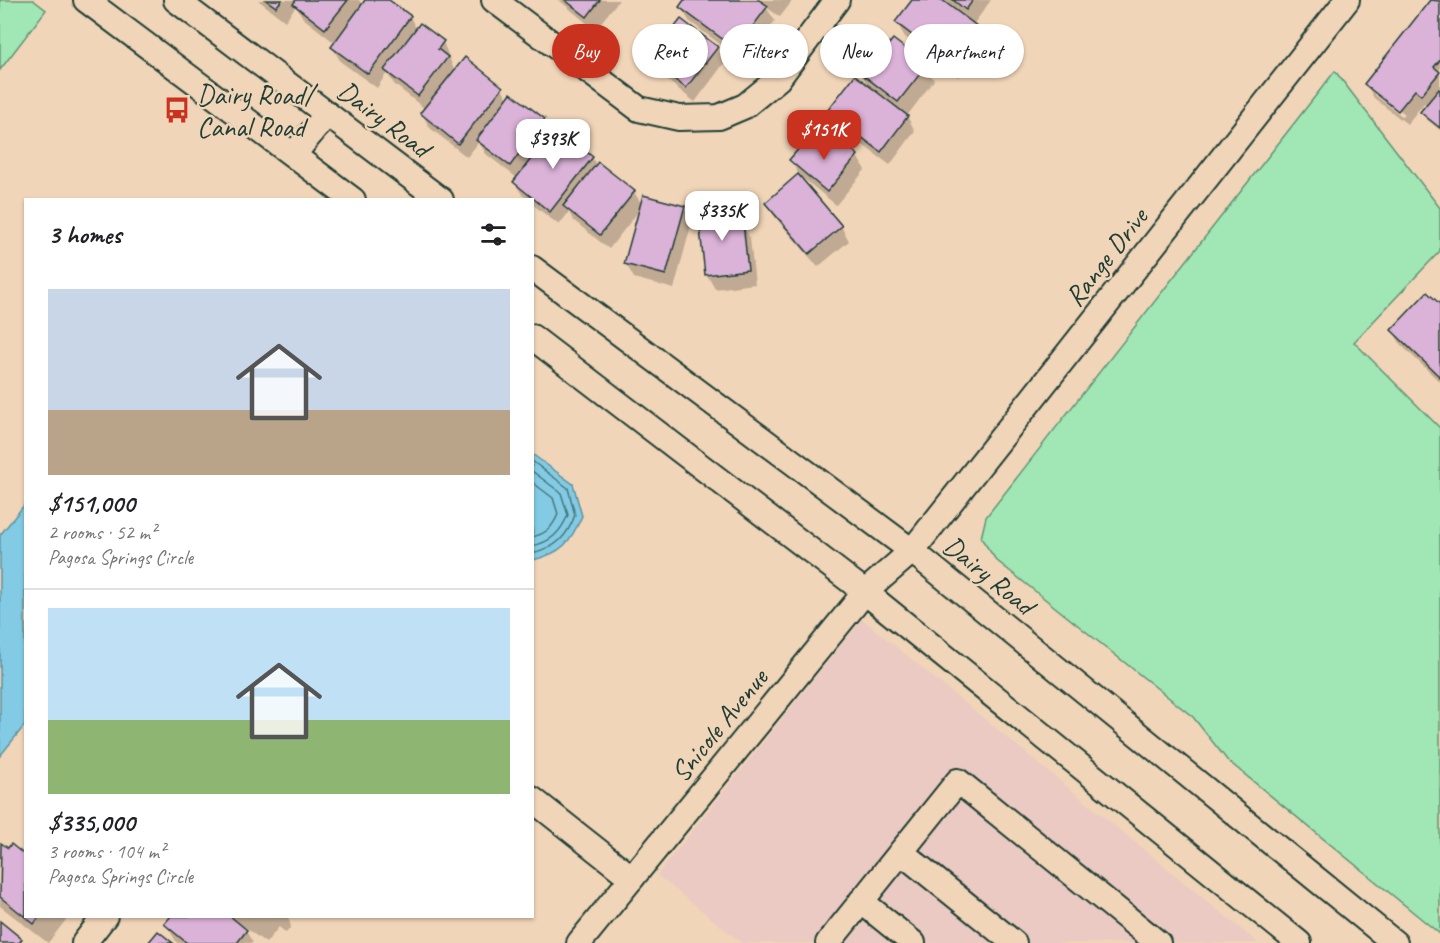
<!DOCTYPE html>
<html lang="en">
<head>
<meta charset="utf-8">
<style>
  :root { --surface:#fff; --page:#f2f2f2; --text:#202124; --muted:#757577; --line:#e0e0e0; --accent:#c8321e }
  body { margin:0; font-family:Caveat,sans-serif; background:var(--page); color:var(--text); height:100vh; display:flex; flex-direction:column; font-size:22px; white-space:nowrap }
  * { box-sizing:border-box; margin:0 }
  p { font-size:20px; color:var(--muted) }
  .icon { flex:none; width:33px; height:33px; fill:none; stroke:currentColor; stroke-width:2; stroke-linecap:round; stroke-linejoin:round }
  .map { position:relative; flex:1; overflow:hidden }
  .drawer { position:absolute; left:24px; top:198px; width:510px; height:720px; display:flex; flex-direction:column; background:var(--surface); border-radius:0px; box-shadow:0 2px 4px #0004 }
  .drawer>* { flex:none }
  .hud { position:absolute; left:552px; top:24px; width:570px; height:54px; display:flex; gap:12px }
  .price { position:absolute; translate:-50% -51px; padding:0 14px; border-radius:12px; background:#fff; color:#222; font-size:20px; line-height:39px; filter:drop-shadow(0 2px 3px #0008) }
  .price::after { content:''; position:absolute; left:50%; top:36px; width:18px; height:14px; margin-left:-9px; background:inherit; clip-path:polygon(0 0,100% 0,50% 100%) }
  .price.current { background:var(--accent); color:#fff }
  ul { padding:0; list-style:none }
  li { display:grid; align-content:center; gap:12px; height:318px; padding:0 24px }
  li+li { border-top:2px solid var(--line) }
  li span { display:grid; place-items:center; height:186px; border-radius:0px; color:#555 }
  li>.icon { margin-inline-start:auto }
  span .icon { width:108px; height:108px; fill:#fffc; stroke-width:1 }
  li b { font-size:26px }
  h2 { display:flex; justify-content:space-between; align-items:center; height:72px; padding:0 24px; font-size:26px }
  .tag { padding:0 21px; border-radius:27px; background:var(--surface); box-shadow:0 2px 4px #0004; font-size:21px; line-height:54px }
  .tag.current { background:var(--accent); color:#fff }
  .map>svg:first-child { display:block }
</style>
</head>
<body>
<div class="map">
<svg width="1440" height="943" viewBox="0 0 1440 943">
  <rect width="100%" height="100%" fill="#f1d5b8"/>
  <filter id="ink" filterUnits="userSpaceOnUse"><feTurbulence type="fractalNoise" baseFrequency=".0167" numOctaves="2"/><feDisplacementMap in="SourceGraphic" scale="12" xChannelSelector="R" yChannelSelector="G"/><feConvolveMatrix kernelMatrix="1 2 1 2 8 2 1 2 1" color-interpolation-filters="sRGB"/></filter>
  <g filter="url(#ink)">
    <path fill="#eacac2" d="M862,619L1258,943H742L657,875Z"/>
    <g fill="#a0e7b5" stroke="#609274" stroke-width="1.5">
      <path d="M0,0H33L46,10L0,70Z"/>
      <path d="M1335,71L1440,208V251L1354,342L1440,428V934L1227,760L1193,717L996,560L981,538L986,517Z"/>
    </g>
    <g fill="#83cbe4" stroke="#5b929e" stroke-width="1.5">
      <path d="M532,454L573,484L582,516C570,543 562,553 533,560Z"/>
      <path d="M25,504V725L0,756V535Z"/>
    </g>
    <g fill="#0003" fill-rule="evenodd">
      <path d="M258,0H359L363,6L367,0H387L410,17L417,30L443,42L455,72L502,88L508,99L544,120L552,134L592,158L597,166L599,164L634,192L642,205L684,208L692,222L674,289L634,278L626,264L641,208L609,249L573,220L569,212L559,225L532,204V200L523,196L514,182L517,178L486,154L479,142L467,157L430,128L422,114L425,109L394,84L387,73L377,88L341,62L332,47L335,43L303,18L296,6L285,21Z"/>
      <path d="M559,0H619L595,30Z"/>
      <path d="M686,0H793L780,17L766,7L775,21L744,62L689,21L681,7Z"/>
      <path d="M914,0H991L973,25L985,42L958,77L905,37L897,23Z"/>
      <path d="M1432,0L1440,3V130L1426,119L1422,112L1427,106L1424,103L1407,124L1374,98L1366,84ZM1375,91L1405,114L1403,117L1375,95Z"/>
      <path d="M717,48L725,62L695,102L659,74L651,60Z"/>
      <path d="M881,56L926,66L934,80L907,116L915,131L890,165L837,126L829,112L870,89L860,71Z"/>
      <path d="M819,151L857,156L865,170L836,205L799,175L791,160Z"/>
      <path d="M766,203L841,226L849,241L818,267L775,217Z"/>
      <path d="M727,209L736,225L742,224L750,238L755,284L715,289L707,275L700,212Z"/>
      <path d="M1440,306V382L1401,345L1393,331Z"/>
      <path d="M1,845L26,916H69L48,943L0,906Z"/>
      <path d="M172,916H288L291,927L286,933L279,927L266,943L243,926L253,943H177L166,924Z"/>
    </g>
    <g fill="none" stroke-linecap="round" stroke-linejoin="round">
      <g stroke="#47767a" stroke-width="1.5">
        <path d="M532,461L568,488L575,515C567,537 556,548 532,554"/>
        <path d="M532,471L561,493L568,515C560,533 551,542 532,546"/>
        <path d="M532,482L553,498L558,514C553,527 546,534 532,537"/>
      </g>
    </g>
    <g fill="#dbb2d8" stroke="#1f3d34" stroke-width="1.5">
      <path d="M266,0H282L276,7Z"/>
      <path d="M296,0H348L325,29L293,4Z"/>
      <path d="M365,0H389L411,16L368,74L331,47Z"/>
      <path d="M565,0H600L587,17Z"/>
      <path d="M684,0H759L768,6L736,49L679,7Z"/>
      <path d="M912,0H942L978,27L950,64L895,22Z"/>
      <path d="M953,0H973L966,10Z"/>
      <path d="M1430,0L1440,1V60L1434,67L1440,72L1421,95L1415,90L1398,111L1364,84Z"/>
      <path d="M681,19L718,47L686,88L649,60Z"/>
      <path d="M420,23L444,41L438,49L448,57L418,96L384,70Z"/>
      <path d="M893,39L927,65L898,102L858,71L875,49L881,54Z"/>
      <path d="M465,57L503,87L458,144L420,113Z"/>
      <path d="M855,75L908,116L881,152L827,111Z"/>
      <path d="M1439,89L1440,90V128L1420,112Z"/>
      <path d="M511,93L545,119L510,166L476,140Z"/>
      <path d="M556,127L593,157L550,212L513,182Z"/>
      <path d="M832,133L858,155L827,192L789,160L807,139L818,149Z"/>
      <path d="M598,162L635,191L600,235L563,206Z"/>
      <path d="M798,174L842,226L809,254L765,203Z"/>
      <path d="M643,195L685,206L666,275L624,264Z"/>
      <path d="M728,207L730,224L743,222L748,270L705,275L698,211Z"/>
      <path d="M1427,292L1440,304V377L1391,330Z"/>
      <path d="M1,843L8,848L11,844L26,856V916H40L34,924L0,897Z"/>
      <path d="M171,916H230L247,930L237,943H187L164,924Z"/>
      <path d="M0,921L22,939L19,943H0Z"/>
      <path d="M158,931L173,943H148Z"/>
    </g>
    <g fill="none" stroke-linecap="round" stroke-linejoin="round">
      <g stroke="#1f3d34" stroke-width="28">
        <g id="minor">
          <path d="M86,0L353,200"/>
          <path d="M176,0L441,200"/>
          <path d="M494,0L639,109L679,118L719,117L745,106L778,79L837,0"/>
          <path d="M294,154L327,114"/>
          <path d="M532,268L912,551L1395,943"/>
          <path d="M532,337L865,592L1299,943"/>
          <path d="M532,799L632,878"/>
          <path d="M901,852L1014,943"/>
          <path d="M861,901L913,943"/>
          <path d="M84,943L105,916"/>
          <path d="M579,943L865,592L912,551L1347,0"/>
          <path d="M828,943L958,781L1158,943"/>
        </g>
      </g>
      <use href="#minor" stroke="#f1d5b8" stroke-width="24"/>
    </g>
  </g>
  <defs>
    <g id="bus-bare" transform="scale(2.07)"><path d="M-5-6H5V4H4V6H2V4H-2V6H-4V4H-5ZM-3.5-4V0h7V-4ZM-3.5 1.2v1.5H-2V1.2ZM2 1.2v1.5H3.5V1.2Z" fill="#c8321e" stroke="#f1d5b8" stroke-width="2.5" paint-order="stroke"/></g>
  </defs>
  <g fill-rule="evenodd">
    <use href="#bus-bare" x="177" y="110"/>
  </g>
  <g text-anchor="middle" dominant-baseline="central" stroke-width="5" stroke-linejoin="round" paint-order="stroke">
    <g font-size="28" fill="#1f3d34" stroke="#f1d5b8" text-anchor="start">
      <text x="197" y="94">Dairy Road/<tspan x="197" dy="32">Canal Road</tspan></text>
    </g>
    <g font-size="28" fill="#1f3d34" stroke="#f1d5b8">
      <text transform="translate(384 119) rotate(37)">Dairy Road</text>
      <text transform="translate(1106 257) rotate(-52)">Range Drive</text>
      <text transform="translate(989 575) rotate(39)">Dairy Road</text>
      <text transform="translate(719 725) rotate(-51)">Snicole Avenue</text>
    </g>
  </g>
</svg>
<b class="price current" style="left:824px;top:161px">$151K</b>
<b class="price" style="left:553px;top:170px">$393K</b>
<b class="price" style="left:722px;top:242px">$335K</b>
<div class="hud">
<a class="tag current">Buy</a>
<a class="tag">Rent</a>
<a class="tag">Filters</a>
<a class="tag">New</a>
<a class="tag">Apartment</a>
</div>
<section class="drawer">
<h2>3 homes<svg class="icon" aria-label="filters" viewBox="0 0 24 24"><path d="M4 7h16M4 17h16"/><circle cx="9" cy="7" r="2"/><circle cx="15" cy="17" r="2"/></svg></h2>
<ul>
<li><span style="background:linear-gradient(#c9d6e8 65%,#b9a48a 0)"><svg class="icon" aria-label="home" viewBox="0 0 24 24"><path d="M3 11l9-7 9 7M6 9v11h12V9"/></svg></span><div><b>$151,000</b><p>2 rooms · 52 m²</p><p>Pagosa Springs Circle</p></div></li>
<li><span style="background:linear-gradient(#bfe0f5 60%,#8fb573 0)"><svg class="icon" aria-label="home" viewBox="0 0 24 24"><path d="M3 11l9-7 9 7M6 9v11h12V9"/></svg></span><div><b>$335,000</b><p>3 rooms · 104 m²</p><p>Pagosa Springs Circle</p></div></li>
</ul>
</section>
</div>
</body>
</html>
